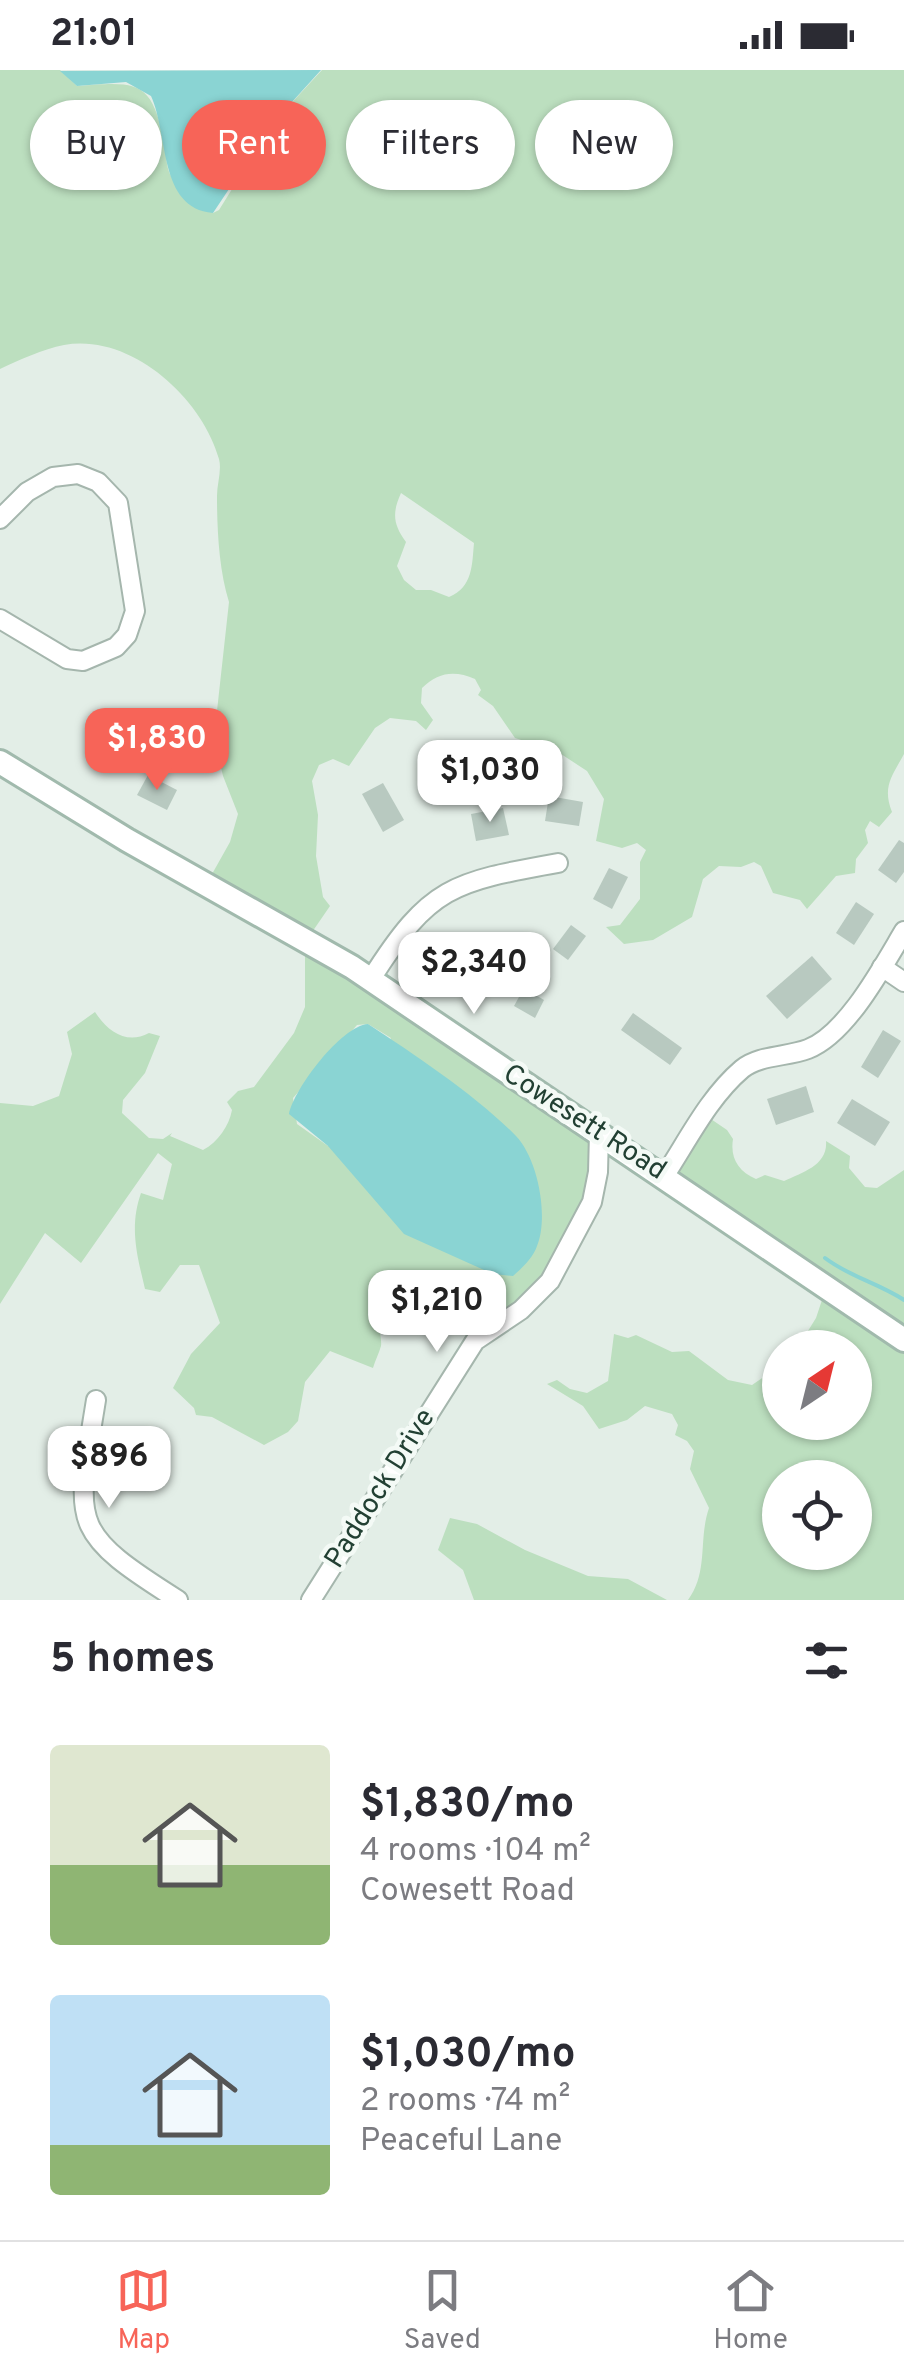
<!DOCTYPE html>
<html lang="en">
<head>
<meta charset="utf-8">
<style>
  :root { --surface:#fff; --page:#f7f7f7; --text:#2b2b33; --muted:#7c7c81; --line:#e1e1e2; --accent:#f76458 }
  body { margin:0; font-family:Overpass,sans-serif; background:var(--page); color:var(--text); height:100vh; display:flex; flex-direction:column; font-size:38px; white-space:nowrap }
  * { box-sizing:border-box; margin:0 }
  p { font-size:32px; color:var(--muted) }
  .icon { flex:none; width:55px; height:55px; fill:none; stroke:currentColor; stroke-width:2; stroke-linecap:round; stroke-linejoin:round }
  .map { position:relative; height:1530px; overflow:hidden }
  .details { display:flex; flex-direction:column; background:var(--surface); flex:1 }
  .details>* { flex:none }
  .guide { position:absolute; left:30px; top:30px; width:845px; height:90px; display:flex; gap:20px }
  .needle { width:65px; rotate:35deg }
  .controls { position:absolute; left:762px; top:1260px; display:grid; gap:20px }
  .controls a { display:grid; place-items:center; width:110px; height:110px; border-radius:50%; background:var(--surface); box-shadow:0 2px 8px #0004; font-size:50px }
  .price { position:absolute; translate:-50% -85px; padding:0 22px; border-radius:20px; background:#fff; color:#222; font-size:32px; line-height:65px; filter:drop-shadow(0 2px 5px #0008) }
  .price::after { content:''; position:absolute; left:50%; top:60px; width:30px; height:22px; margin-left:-15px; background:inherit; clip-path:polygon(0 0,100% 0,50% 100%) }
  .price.current { background:var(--accent); color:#fff }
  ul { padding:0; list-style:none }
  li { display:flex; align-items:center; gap:30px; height:250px; padding:0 50px }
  li span { display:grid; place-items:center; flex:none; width:280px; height:200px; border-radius:10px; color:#555 }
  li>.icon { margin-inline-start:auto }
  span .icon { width:120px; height:120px; fill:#fffc; stroke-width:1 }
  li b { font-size:42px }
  h2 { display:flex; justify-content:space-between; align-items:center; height:120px; padding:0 50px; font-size:42px }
  .pill { padding:0 35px; border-radius:45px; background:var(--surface); box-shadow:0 2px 8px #0004; font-size:35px; line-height:90px }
  .pill.current { background:var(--accent); color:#fff }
  .status { display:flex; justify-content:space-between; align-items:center; height:70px; padding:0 50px; background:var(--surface); direction:ltr }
  .status svg { height:28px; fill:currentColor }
  .tabs { display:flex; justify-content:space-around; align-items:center; height:140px; border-top:2px solid var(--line); background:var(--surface); font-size:28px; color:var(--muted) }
  .tabs a { display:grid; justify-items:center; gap:5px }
  .tabs .current { color:var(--accent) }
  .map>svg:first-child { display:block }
</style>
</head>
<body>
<div class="status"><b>21:01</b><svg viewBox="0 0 49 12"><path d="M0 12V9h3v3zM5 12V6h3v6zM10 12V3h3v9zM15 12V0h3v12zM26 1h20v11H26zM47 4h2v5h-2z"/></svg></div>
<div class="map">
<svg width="904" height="1530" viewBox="0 0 904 1530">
  <rect width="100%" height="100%" fill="#e3eee7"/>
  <g fill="#bcdfbf" fill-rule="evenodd">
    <path d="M0,0H60L77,16C139,11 152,10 165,75C166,83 166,98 171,106C178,120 201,133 213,143L219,140L273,53L322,0H904V684C892,706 882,717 892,742L879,757L870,751L865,760L868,773L856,789L855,803L836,806L807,839L800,830L773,823L761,796L754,792L741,797L719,796L703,809L692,847L653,870L624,874L606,857L620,855L640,829V792L646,780L637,773L622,778L596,771L604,729L587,701L558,682L515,668L493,636L478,625L481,620L475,609C455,600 438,602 422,618L421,633L433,650L426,660L416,651L390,648L375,658L349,696L333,689L319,695L312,711L318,745L316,786L323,827L330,836L308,868L600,1065L599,1099L550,1208L484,1259C443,1231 412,1188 382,1253C378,1262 382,1268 381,1276C379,1283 375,1291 373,1298L330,1281L305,1312L298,1351L288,1362L264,1375L212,1347L196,1345L194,1338L173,1318L191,1284L220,1253L199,1195H180L160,1222L145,1219C137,1185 129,1157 141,1123L163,1130L172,1094L158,1083L81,1193L45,1163L0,1234V1033L33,1036L59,1026L72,984L67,962L95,942C108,962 127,975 149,963L160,966L145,1003L123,1030L122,1043L149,1068L163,1069L172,1063L170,1066L203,1080C218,1072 229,1056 232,1040L227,1032L238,1021L254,1017L294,963L305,937V878L207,813L230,772L238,744L223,706L214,668L229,532C219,500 217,460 217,426C217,414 222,400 219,389C202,328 131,263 64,275C43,279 19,290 0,299ZM401,423L474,473C472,495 473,517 449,527L431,520H416L404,510L397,496L406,472C393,454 392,443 401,423ZM368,954L391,968L328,1076L297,1054L293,1028L357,955Z"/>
    <path d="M705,1045L727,1060L733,1069C730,1088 738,1101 756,1109L765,1105L784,1111C803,1102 828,1095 826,1071L850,1086L849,1098L865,1117L877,1118L904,1100V1530H688C709,1501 698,1470 709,1438L690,1399L694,1381L687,1371L675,1365L678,1355L672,1344L645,1336L627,1350L599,1359L583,1336L547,1314L557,1310L570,1319L587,1323L608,1311L614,1264L628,1268L636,1265L672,1282L689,1281L728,1310L752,1315L780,1296V1352H855V1278L798,1277L816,1248L826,1218L669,1108ZM780,1408H855V1482H780Z"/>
    <path d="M450,1448L477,1454L525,1480L588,1506L628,1509L667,1530H474L463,1500L438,1480Z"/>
  </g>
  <g fill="#8ad4d3">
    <path d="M321,0L273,53L213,143C158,138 169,65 151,26L126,12L77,16L60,1Z"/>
    <path d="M368,954C414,984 478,1027 516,1066C538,1089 549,1147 537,1176C533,1188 522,1198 513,1206L493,1204L404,1164L328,1076L289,1044C294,1019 341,956 368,954Z"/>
  </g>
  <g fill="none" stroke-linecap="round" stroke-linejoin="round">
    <path stroke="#8ad4d3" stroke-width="4" d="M825,1188C850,1207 878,1213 904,1230"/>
  </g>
  <g fill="#b8c9c0">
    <path d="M148,705L177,720L167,740L137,725Z"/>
    <path d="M383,713L404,750L383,762L362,724Z"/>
    <path d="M549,726L583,732L579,756L545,751Z"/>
    <path d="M503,738L509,765L476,771L471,744Z"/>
    <path d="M899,770L904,773V802L896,813L878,800Z"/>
    <path d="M609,798L628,807L612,839L593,829Z"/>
    <path d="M856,832L874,844L854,875L836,863Z"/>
    <path d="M571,855L586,866L568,890L553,879Z"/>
    <path d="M463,870L496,894L486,907L454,883Z"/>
    <path d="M812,886L832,909L787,949L766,926Z"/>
    <path d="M524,918L544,930L535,948L514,936Z"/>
    <path d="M633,943L682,978L670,995L621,960Z"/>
    <path d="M883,960L901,971L878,1008L861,997Z"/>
    <path d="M806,1016L814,1042L776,1055L767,1029Z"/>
    <path d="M852,1029L890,1052L875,1076L837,1053Z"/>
  </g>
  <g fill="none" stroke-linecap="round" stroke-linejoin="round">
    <g stroke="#a5b6ad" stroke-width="22">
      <g id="minor">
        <path d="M0,449L27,422L53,407L78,404L98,412L118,433L135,541L127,565L116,577L83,591L67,589L0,549"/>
        <path d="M882,897L904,912"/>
        <path d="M371,909C430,816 452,812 558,793"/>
        <path d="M665,1105C688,1070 709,1027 742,999C759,985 787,987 808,979C847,964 883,896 904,861"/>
        <path d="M96,1330C76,1455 67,1460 178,1530"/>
        <path d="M311,1530L475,1271L521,1240L550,1211L592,1132L598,1102L599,1063"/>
      </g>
    </g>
    <g stroke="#a1baad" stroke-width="28">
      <path id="secondary" d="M0,692L127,770L352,897L904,1270"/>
    </g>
    <use href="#minor" stroke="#fff" stroke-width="18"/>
    <use href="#secondary" stroke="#fff" stroke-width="22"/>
  </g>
  <g text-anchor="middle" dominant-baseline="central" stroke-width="9" stroke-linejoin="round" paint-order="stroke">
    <g font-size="28" fill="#224033" stroke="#f4faf6">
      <text transform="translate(584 1053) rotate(33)">Cowesett Road</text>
      <text transform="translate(381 1419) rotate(-58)">Paddock Drive</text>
    </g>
  </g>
</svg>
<div class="controls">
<a><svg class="needle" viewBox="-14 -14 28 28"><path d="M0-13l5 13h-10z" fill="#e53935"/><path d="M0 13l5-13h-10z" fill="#7c7c81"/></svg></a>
<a><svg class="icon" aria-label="locate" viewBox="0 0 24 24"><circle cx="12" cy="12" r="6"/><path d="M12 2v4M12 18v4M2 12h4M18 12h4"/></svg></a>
</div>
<b class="price current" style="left:157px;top:723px">$1,830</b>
<b class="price" style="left:490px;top:755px">$1,030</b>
<b class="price" style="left:474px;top:947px">$2,340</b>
<b class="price" style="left:437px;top:1285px">$1,210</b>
<b class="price" style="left:109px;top:1441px">$896</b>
<div class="guide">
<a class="pill">Buy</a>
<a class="pill current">Rent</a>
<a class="pill">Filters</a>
<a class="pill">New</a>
</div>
</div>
<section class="details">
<h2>5 homes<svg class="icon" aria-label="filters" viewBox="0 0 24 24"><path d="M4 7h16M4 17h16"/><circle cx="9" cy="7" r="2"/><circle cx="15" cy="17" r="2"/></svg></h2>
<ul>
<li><span style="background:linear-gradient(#dfe7d0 60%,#8fb573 0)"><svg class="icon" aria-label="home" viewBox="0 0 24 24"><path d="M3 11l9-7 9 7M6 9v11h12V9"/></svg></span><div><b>$1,830/mo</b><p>4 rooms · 104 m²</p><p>Cowesett Road</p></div></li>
<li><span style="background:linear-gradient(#bfe0f5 75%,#8fb573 0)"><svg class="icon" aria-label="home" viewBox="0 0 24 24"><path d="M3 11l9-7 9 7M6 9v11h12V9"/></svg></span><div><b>$1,030/mo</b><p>2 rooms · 74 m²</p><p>Peaceful Lane</p></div></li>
</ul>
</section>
<nav class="tabs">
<a class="current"><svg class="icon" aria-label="map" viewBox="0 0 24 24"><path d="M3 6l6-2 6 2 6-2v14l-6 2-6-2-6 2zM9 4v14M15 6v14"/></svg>Map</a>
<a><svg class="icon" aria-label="saved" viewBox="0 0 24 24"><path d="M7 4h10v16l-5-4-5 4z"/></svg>Saved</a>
<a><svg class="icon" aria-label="home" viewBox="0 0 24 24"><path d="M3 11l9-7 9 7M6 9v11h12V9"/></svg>Home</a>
</nav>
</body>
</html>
